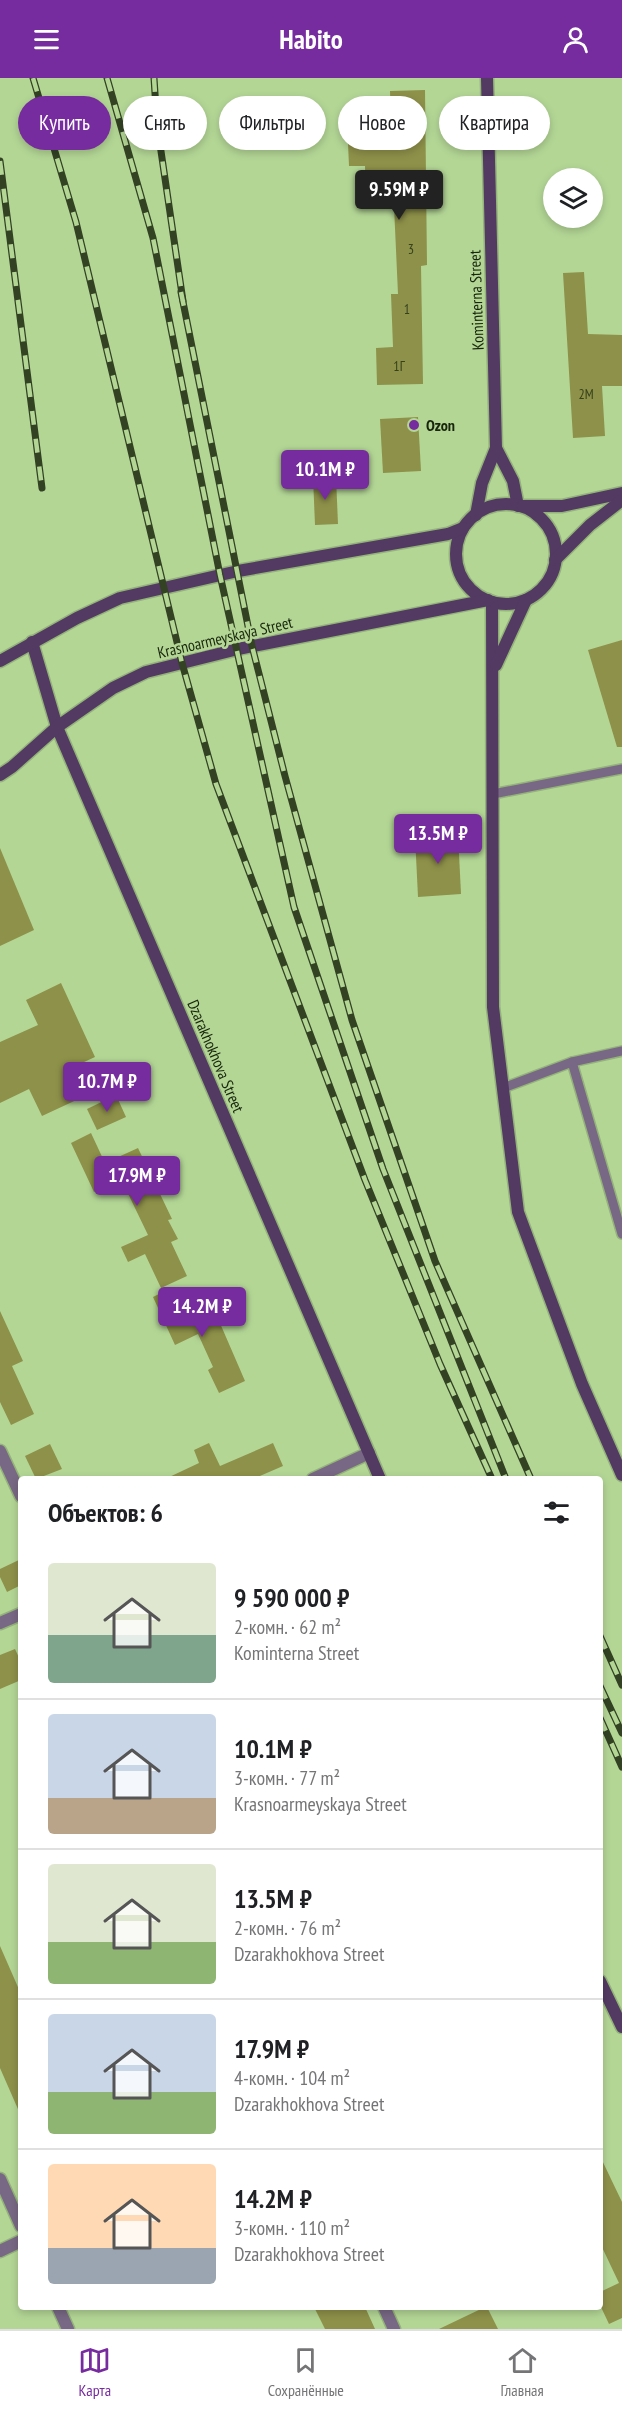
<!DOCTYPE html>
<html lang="ru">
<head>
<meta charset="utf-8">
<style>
  :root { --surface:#fff; --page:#f6f6f6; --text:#202124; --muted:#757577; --line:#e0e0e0; --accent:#762b9e }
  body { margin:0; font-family:"PT Sans Narrow",sans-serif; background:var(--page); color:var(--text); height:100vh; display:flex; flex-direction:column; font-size:22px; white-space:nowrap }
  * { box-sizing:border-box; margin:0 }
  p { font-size:20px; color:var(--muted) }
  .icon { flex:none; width:33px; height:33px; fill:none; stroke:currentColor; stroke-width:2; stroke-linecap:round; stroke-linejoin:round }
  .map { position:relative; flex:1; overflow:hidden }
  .drawer { position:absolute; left:18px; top:1398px; width:585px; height:834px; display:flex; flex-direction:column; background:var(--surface); border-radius:6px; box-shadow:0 3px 9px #0003 }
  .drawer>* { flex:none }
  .banner { position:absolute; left:18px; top:18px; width:586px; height:54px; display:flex; gap:12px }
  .buttons { position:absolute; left:543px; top:90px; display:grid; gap:12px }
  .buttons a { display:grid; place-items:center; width:60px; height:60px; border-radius:50%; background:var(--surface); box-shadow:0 3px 9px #0003; font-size:30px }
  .price { position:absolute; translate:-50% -51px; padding:0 14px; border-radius:6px; background:var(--accent); color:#fff; font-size:20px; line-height:39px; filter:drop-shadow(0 2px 3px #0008) }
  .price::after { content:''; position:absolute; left:50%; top:36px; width:18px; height:14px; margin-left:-9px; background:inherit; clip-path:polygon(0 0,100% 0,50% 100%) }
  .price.on { background:#222; color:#fff }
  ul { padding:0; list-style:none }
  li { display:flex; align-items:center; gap:18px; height:150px; padding:0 30px }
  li+li { border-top:2px solid var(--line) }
  li span { display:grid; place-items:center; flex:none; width:168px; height:120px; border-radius:6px; color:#555 }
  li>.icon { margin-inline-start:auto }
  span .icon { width:72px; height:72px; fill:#fffc; stroke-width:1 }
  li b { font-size:26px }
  h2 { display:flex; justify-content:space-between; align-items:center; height:72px; padding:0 30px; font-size:26px }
  .tag { padding:0 21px; border-radius:27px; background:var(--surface); box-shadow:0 3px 9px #0003; font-size:21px; line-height:54px }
  .tag.on { background:var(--accent); color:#fff }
  header { display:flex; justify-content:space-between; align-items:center; height:78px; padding:0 30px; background:var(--accent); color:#fff; font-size:27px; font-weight:800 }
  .menu { display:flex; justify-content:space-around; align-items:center; height:84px; border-top:2px solid var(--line); background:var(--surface); font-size:16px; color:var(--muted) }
  .menu a { display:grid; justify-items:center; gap:3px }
  .menu .on { color:var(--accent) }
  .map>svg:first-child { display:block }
</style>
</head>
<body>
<header><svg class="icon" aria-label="menu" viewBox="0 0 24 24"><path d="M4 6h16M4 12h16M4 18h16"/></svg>Habito<svg class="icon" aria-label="person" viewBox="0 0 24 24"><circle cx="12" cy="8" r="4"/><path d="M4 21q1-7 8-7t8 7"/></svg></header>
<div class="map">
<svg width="622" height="2251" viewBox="0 0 622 2251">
  <rect width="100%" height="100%" fill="#b3d695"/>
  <g fill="#8e9149">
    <path d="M425,12L427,187L421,188L423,306L377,307L376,270L393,269L391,216H398L394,128L366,129L365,88H349L347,43L391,42L390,13Z"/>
    <path d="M584,194L588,256L622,257V308H602L605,358L573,360L563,195Z"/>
    <path d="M418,339L421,393L383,395L380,341Z"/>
    <path d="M313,399H336L338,446L315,447Z"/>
    <path d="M622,562V669H617L588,572Z"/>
    <path d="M458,756L461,816L418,819L415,758Z"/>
    <path d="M0,770L34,852L0,868Z"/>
    <path d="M61,905L95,979L71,990L85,1018L42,1038L29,1011L0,1025V964L38,947L26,922Z"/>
    <path d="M116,1017L126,1039L97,1052L87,1031Z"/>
    <path d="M91,1055L105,1085L138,1070L172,1141L168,1142L178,1161L171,1164L187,1198L161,1210L145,1176L128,1184L121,1169L148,1157L121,1101L94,1114L71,1065Z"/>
    <path d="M173,1209L188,1240L213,1229L245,1303L219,1315L208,1292L213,1289L198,1256L175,1267L153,1219Z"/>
    <path d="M0,1233L23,1283L12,1288L34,1336L11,1347L0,1324Z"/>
    <path d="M209,1365L220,1388L273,1365L283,1388L253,1401H165L199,1385L194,1372Z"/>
    <path d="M50,1366L62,1391L36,1401L25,1378Z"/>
    <path d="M21,1481V1507L7,1514L0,1499V1491Z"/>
    <path d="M15,1571L21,1584V1602L0,1611V1577Z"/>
    <path d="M0,1868L21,1916V2038L0,1990Z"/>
    <path d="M600,2078L622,2124V2240L609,2246L600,2227V2214L619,2205L600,2165Z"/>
    <path d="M314,2229H365L375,2251H325Z"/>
    <path d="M485,2229H487L498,2251H439Z"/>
  </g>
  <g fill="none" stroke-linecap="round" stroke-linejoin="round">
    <g stroke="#94b37a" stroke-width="12">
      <g id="lane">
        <path d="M493,716L622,691"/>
        <path d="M572,984L622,973"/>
        <path d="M503,1010L572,984L622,1156"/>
      </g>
    </g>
    <g stroke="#94b37a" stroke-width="15">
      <g id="street">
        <path d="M0,1373L21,1418"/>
        <path d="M313,1401L369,1375"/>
        <path d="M0,1545L21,1536"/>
        <path d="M0,2101L21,2148"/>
        <path d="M0,2173L21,2163"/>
        <path d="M58,2229L68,2251"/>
        <path d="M384,2229L394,2251"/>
      </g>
    </g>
    <g stroke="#94b37a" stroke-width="15">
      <g id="secondary">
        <path d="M496,370L513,403L518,428"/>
        <circle cx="506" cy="476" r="50"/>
        <path d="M523,428H562L622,415"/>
        <path d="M476,437L482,405L496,370L487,0"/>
        <path d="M555,482L590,447L622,422"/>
        <path d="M492,524L493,929L518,1134L582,1306L622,1397"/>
        <path d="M32,564L57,649L380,1401"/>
        <path d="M0,583L77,540L120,520L238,493L448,456L463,450"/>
        <path d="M496,587L526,522"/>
        <path d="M0,697L12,689L57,649L113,610L146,594L238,571L488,522"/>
        <path d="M600,1903L622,1949"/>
      </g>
    </g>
    <use href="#lane" stroke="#796885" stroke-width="9"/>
    <use href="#street" stroke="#796885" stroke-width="12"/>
    <use href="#secondary" stroke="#533a63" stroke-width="12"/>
    <g stroke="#324223" stroke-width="7">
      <g id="rail">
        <path d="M33,0L76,144L182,585L216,706L365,1102L440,1286L492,1401"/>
        <path d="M107,0L153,160L220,497L294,829L383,1091L506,1401"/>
        <path d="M154,0L157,46L183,223"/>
        <path d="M0,83L42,410"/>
        <path d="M181,214L252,568L285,698L352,942L435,1183L531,1401"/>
        <path d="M600,1558L622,1607"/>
        <path d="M600,1608L622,1655"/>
        <path d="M600,1640L622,1689"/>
      </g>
    </g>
    <use href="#rail" stroke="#b3d695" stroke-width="4.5" stroke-dasharray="14" stroke-linecap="butt"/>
  </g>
  <circle fill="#762b9e" stroke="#b3d695" stroke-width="2" cx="414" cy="347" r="6"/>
  <g text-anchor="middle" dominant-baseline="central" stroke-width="5" stroke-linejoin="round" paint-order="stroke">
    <g font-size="14" fill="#36411c">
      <text x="411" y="171">3</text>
      <text x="407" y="231">1</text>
      <text x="399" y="288">1Г</text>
      <text x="586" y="316">2М</text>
    </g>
    <g font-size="16" fill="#19260d" stroke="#b3d695">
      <text transform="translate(476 222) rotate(-92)">Kominterna Street</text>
      <text transform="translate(225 559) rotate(-13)">Krasnoarmeyskaya Street</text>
      <text transform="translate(216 978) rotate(67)">Dzarakhokhova Street</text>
    </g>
    <g font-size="16" font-weight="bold" fill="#19260d" stroke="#b3d695" text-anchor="start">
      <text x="426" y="347">Ozon</text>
    </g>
  </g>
</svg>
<div class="buttons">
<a><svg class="icon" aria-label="layers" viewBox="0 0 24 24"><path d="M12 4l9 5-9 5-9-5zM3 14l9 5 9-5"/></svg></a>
</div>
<b class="price on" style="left:399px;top:143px">9.59M ₽</b>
<b class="price" style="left:325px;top:423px">10.1M ₽</b>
<b class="price" style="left:438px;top:787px">13.5M ₽</b>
<b class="price" style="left:107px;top:1035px">10.7M ₽</b>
<b class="price" style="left:137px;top:1129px">17.9M ₽</b>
<b class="price" style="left:202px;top:1260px">14.2M ₽</b>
<div class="banner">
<a class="tag on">Купить</a>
<a class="tag">Снять</a>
<a class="tag">Фильтры</a>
<a class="tag">Новое</a>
<a class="tag">Квартира</a>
</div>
<section class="drawer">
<h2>Объектов: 6<svg class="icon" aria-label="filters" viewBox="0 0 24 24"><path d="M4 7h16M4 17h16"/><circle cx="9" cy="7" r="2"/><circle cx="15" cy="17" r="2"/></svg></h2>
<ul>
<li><span style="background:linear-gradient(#dfe7d0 60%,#7fa58c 0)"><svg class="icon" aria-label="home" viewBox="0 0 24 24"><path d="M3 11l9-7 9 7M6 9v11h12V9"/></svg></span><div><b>9 590 000 ₽</b><p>2-комн. · 62 m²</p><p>Kominterna Street</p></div></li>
<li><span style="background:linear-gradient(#c9d6e8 70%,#b9a48a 0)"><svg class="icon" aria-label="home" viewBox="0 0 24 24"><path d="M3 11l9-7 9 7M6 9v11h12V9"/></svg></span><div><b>10.1M ₽</b><p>3-комн. · 77 m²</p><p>Krasnoarmeyskaya Street</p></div></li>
<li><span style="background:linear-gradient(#dfe7d0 65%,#8fb573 0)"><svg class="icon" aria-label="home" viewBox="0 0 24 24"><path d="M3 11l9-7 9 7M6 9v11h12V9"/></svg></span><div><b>13.5M ₽</b><p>2-комн. · 76 m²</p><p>Dzarakhokhova Street</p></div></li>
<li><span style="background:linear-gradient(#c9d6e8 65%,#8fb573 0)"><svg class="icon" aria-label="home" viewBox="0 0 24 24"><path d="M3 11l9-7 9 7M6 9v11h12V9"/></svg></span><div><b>17.9M ₽</b><p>4-комн. · 104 m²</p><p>Dzarakhokhova Street</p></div></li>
<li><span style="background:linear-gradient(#ffd9b3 70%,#9aa5b1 0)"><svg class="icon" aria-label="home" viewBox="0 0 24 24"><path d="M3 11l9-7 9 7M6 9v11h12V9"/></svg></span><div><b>14.2M ₽</b><p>3-комн. · 110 m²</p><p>Dzarakhokhova Street</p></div></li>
</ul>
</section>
</div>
<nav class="menu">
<a class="on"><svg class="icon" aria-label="map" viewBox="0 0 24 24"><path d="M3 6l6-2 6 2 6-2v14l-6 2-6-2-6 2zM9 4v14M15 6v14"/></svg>Карта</a>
<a><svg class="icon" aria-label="saved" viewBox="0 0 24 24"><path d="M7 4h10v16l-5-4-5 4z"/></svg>Сохранённые</a>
<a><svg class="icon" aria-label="home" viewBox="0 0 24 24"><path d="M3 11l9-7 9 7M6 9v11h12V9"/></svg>Главная</a>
</nav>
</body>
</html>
